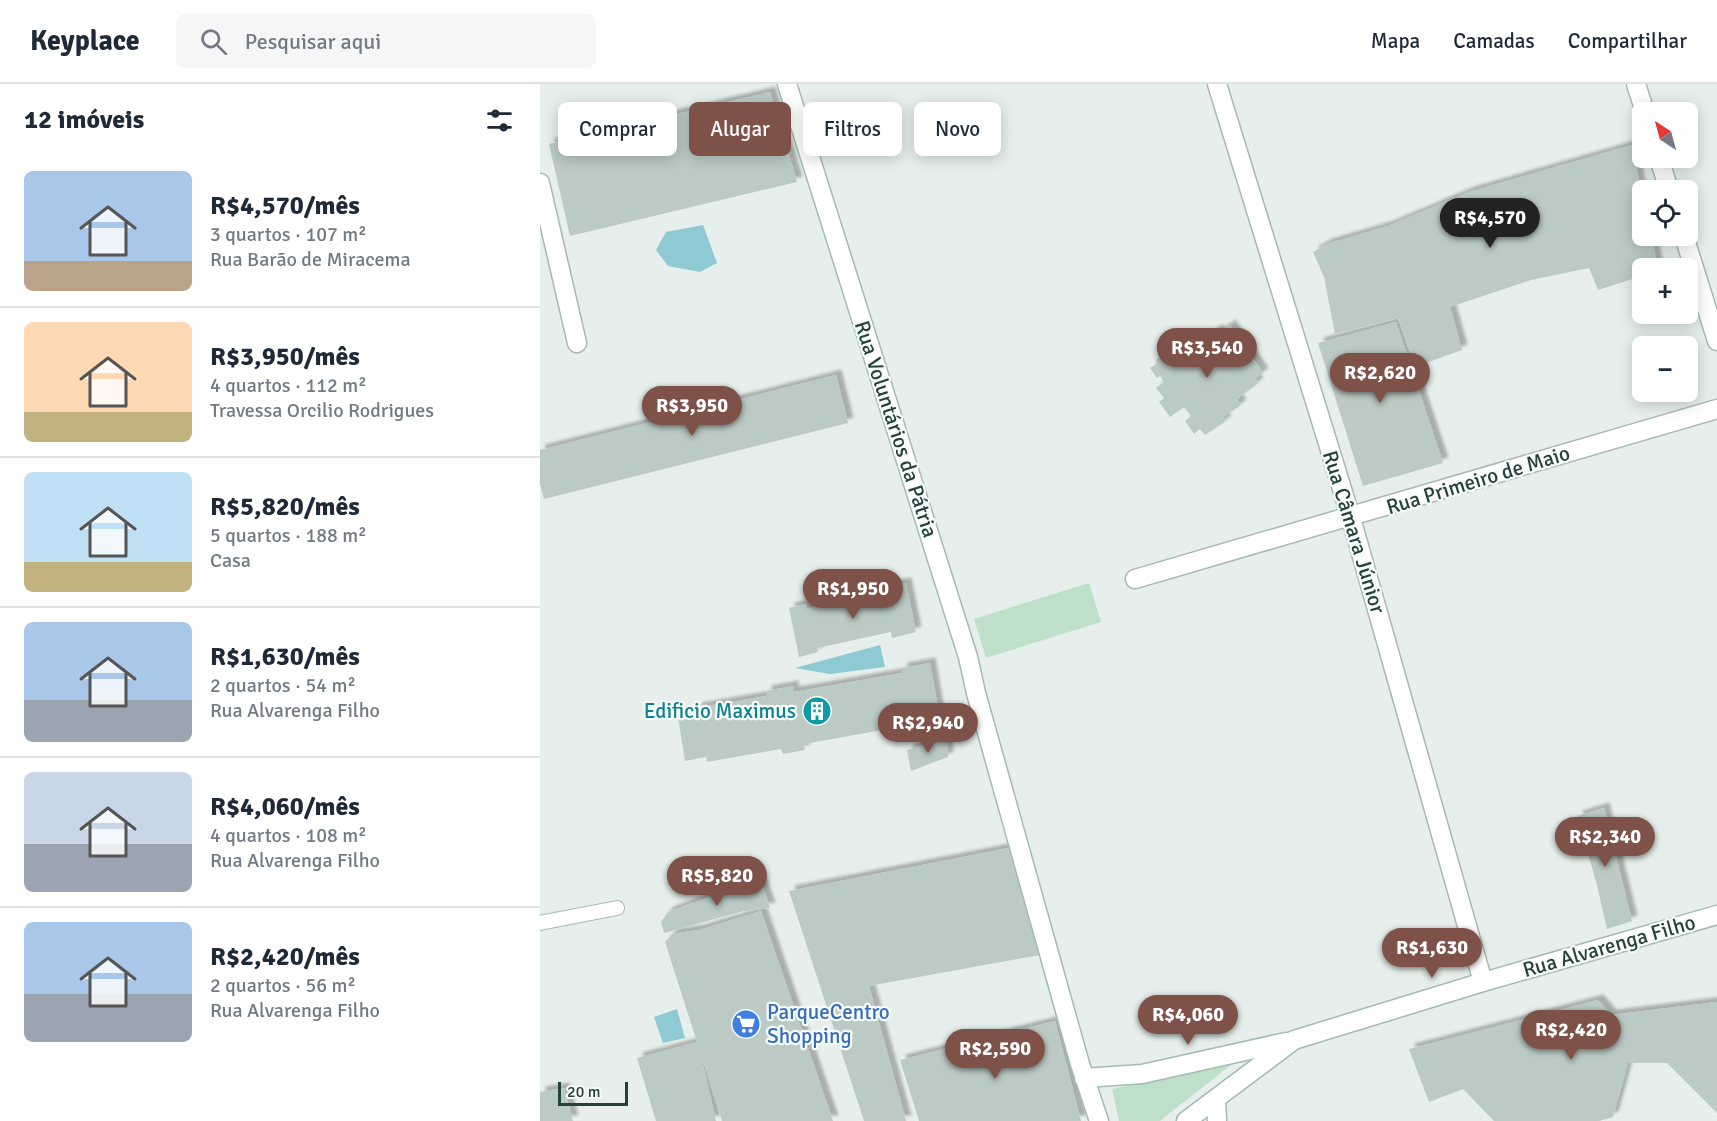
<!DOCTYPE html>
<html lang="pt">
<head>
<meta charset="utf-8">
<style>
  :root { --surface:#fff; --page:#f6f6f7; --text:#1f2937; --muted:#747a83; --line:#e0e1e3; --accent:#7f5249 }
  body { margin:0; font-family:Signika,sans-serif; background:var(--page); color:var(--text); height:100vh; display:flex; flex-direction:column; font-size:22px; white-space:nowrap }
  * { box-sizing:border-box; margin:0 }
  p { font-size:20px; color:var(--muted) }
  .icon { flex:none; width:33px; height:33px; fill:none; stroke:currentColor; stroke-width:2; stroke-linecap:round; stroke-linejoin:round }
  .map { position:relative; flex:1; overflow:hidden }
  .details { display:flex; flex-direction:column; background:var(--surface); width:540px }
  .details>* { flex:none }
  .banner { position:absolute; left:18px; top:18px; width:570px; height:54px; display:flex; gap:12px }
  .needle { width:39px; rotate:324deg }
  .controls { position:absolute; left:1092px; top:18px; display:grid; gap:12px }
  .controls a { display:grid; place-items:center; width:66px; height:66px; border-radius:9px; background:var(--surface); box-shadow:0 3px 15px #0003; font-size:30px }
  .scale { position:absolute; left:18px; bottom:15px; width:70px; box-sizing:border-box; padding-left:6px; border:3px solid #24423a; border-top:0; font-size:16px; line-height:21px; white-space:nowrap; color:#24423a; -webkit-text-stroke:4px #f7fbf9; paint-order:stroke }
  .price { position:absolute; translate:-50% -51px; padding:0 14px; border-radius:21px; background:var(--accent); color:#fff; font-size:20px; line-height:39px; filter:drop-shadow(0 2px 3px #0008) }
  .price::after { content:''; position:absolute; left:50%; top:36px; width:18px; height:14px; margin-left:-9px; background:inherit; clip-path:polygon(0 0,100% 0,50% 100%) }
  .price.selected { background:#222; color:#fff }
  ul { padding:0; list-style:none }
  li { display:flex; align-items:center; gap:18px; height:150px; padding:0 24px }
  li+li { border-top:2px solid var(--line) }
  li span { display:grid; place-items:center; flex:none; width:168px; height:120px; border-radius:9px; color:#555 }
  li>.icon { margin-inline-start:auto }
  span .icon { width:72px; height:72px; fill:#fffc; stroke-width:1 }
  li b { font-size:26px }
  h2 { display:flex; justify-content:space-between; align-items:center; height:72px; padding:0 24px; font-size:26px }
  .chip { padding:0 21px; border-radius:9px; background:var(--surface); box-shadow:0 3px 15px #0003; font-size:21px; line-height:54px }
  .chip.selected { background:var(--accent); color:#fff }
  header { display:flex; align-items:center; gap:36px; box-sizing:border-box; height:84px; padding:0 30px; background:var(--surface); border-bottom:2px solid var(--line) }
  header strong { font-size:28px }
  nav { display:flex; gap:33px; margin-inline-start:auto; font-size:21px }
  .search { width:420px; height:54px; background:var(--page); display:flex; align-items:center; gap:15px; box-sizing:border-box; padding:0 21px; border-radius:9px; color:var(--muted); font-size:22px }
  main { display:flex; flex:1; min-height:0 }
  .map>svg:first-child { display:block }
</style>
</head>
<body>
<header>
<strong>Keyplace</strong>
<div class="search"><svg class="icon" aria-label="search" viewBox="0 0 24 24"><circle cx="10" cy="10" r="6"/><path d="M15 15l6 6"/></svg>Pesquisar aqui</div>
<nav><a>Mapa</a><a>Camadas</a><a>Compartilhar</a></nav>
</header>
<main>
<section class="details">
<h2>12 imóveis<svg class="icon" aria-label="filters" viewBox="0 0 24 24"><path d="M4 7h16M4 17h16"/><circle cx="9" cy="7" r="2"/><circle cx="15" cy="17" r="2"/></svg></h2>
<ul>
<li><span style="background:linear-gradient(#a9c7e8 75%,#b9a48a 0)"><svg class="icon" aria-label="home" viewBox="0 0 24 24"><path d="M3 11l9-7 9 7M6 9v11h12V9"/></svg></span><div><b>R$4,570/mês</b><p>3 quartos · 107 m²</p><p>Rua Barão de Miracema</p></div></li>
<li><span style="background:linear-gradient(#ffd9b3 75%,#c2b280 0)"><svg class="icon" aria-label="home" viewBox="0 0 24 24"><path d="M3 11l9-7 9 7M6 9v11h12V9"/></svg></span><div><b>R$3,950/mês</b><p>4 quartos · 112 m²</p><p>Travessa Orcilio Rodrigues</p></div></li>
<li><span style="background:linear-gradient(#bfe0f5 75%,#c2b280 0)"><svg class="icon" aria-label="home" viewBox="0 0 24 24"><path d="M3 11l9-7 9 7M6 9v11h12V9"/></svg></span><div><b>R$5,820/mês</b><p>5 quartos · 188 m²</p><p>Casa</p></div></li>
<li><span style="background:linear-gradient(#a9c7e8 65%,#9aa5b1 0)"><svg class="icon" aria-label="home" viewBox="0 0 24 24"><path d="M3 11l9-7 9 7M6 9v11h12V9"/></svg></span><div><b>R$1,630/mês</b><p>2 quartos · 54 m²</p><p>Rua Alvarenga Filho</p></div></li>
<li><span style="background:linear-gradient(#c9d6e8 60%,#9aa5b1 0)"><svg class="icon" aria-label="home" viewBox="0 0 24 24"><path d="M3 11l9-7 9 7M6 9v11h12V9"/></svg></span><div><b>R$4,060/mês</b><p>4 quartos · 108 m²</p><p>Rua Alvarenga Filho</p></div></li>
<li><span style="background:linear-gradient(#a9c7e8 60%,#9aa5b1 0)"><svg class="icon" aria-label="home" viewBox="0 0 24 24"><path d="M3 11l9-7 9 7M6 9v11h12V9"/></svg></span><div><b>R$2,420/mês</b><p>2 quartos · 56 m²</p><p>Rua Alvarenga Filho</p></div></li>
</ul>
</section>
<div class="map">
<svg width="1177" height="1037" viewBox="0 0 1177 1037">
  <defs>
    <filter id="shadow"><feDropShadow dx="5.5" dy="-5.5" stdDeviation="1.5" flood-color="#0004"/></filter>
  </defs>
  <rect width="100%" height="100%" fill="#e6efeb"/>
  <g fill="#bfe0c8">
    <path d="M549,499L561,538L446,574L434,535Z"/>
    <path d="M697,976L620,1037H579L572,1005Z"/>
  </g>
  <g fill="#8ec9d4">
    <path d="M163,141L177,179L160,188L128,182L116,166L126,148Z"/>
    <path d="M340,561L345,583L290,590L255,584Z"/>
    <path d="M137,925L145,954L123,959L114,933Z"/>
  </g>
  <g fill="#bbcac4" filter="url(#shadow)">
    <path d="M230,8L257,98L30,152L9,60Z"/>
    <path d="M1092,61L1102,111V152H1111L1118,184H1102V192L1058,206L1049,184L991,196L910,223L922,266L875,283L858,234L795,250L784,193L773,168L787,160L848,142L929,108Z"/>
    <path d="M856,238L903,379L823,402L778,259Z"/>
    <path d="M690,241L723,289L715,295L718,299L697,315L701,321L683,333L686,337L665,351L660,345L654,350L645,337L651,332L644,323L630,333L619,318L624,314L616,304L624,298L620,292L617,294L610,284L618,279L616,276L630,265L634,271L654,256L657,260L677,246L679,249Z"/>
    <path d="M296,291L308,339L4,415L0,400V366Z"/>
    <path d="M366,499L376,548L352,554L351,548L277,564L278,568L259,573L249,524L266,520L267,525L342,509L341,504Z"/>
    <path d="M390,579L401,641L377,646L376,640L264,660L265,666L243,670L241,665L167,678L166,673L145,677L138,633L157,629L156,624L227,612L226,607L253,602L254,608L362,589V584Z"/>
    <path d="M407,654L408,673L371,687L367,666Z"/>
    <path d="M1064,724L1092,837L1067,845L1057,801L1037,732Z"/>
    <path d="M474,763L500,871L329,902L366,1037H324L249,807Z"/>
    <path d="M221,798L230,824L204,827L124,849L121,838L128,828L174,811Z"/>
    <path d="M221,827L293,1037H182L159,964L176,1037H116L97,974L157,958L125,858L132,850L159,846Z"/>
    <path d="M1058,916L1071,931L1177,918V1029L1127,979H1088L1073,1033L1059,1037H954L923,1005L889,1018L869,965Z"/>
    <path d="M515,937L541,1037H379L360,976Z"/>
    <path d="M24,1004L33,1037H0V1008Z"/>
  </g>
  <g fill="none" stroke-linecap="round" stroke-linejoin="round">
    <g stroke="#a8b8b2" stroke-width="16">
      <path id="lane" d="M0,839L77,824"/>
    </g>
    <g stroke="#a8b8b2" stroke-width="21">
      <g id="street">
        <path d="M677,0L811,434L943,898"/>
        <path d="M0,99L37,259"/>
        <path d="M595,495L1177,325"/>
      </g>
    </g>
    <g stroke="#a4bbb3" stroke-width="21">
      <g id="secondary">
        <path d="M247,0L428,573L436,609L540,980L559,1037"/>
        <path d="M1096,0L1105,28"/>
        <path d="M1119,74L1129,106"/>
        <path d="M1144,152L1177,257"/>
        <path d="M544,994L602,990L746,958"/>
        <path d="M676,1016L677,1037"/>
        <path d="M646,1037L754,956L943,898L1177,831"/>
      </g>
    </g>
    <use href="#lane" stroke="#fff" stroke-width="14"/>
    <use href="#street" stroke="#fff" stroke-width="18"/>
    <use href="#secondary" stroke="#fff" stroke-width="18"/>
  </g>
  <defs>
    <g id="building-disc" transform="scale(1.5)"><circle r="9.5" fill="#0f9aa8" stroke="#f7fbf9"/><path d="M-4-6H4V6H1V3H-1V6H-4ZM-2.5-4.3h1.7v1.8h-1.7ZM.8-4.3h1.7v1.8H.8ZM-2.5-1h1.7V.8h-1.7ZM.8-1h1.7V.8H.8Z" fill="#fff"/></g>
    <g id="supermarket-disc" transform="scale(1.5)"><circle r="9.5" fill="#3f7fe0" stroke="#f7fbf9"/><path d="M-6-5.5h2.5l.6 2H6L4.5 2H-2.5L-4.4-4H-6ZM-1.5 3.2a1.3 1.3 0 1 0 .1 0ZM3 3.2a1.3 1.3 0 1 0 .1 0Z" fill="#fff"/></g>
  </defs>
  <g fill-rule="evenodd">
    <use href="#building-disc" x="277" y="627"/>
    <use href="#supermarket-disc" x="206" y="940"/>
  </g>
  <g text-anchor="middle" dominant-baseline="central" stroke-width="4.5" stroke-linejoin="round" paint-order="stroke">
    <g font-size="21" fill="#24423a" stroke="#f7fbf9">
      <text transform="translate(356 345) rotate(72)">Rua Voluntários da Pátria</text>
      <text transform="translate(938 396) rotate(-17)">Rua Primeiro de Maio</text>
      <text transform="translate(814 448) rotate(73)">Rua Câmara Júnior</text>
      <text transform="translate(1069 862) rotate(-16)">Rua Alvarenga Filho</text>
    </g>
    <g font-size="21" fill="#0d838f" stroke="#f7fbf9" text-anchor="end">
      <text x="256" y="627">Edificio Maximus</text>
    </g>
    <g font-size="21" fill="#366cbe" stroke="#f7fbf9" text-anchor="start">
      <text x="227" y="928">ParqueCentro<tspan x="227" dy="24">Shopping</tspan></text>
    </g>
  </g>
</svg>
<div class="controls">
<a><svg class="needle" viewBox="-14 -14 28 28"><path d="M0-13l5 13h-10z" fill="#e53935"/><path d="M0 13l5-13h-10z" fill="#747a83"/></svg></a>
<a><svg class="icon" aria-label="locate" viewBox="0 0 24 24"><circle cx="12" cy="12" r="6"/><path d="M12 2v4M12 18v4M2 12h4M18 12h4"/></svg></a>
<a>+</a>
<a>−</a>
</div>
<div class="scale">20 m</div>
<b class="price selected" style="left:950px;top:165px">R$4,570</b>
<b class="price" style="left:667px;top:295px">R$3,540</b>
<b class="price" style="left:840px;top:320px">R$2,620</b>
<b class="price" style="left:152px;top:353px">R$3,950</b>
<b class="price" style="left:313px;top:536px">R$1,950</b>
<b class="price" style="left:388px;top:670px">R$2,940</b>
<b class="price" style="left:1065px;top:784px">R$2,340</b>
<b class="price" style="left:177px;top:823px">R$5,820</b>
<b class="price" style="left:892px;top:895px">R$1,630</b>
<b class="price" style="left:648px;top:962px">R$4,060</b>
<b class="price" style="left:1031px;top:977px">R$2,420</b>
<b class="price" style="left:455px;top:996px">R$2,590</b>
<div class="banner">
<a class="chip">Comprar</a>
<a class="chip selected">Alugar</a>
<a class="chip">Filtros</a>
<a class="chip">Novo</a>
</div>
</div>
</main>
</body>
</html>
